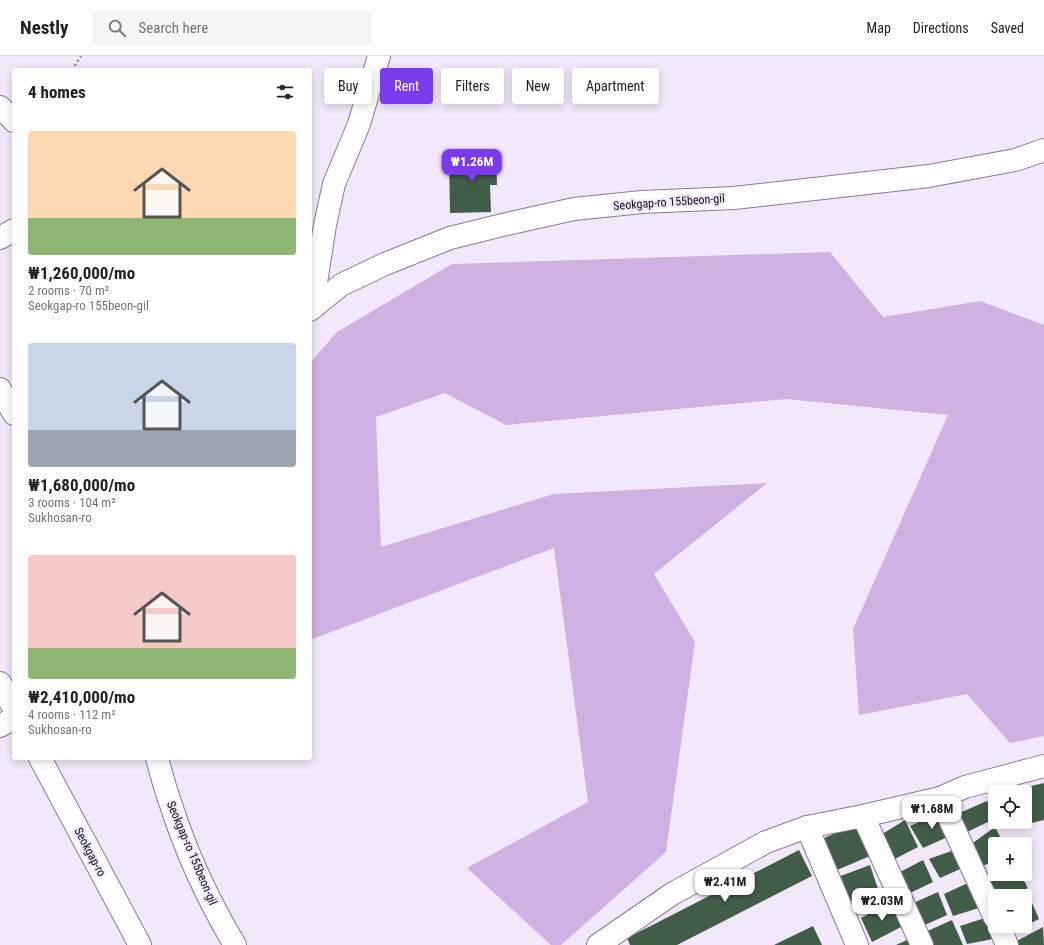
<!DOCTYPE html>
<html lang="en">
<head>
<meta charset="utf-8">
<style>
  :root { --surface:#fff; --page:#f6f6f6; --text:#222; --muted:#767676; --line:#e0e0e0; --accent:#7c3aed }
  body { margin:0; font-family:"Roboto Condensed",sans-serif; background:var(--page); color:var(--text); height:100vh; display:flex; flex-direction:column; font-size:15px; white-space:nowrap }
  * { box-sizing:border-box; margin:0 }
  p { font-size:13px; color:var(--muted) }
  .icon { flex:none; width:22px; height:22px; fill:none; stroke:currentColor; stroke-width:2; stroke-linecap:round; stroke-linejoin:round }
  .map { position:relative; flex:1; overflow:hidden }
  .panel { position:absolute; left:12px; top:12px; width:300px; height:692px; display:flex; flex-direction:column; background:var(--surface); border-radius:4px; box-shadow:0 2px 10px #0003 }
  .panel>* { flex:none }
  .top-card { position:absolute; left:324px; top:12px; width:380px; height:36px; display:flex; gap:8px }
  .controls { position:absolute; left:988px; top:729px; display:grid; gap:8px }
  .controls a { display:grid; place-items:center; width:44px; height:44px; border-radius:4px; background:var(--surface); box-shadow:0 2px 10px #0003; font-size:20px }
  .price { position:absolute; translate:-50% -34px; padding:0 9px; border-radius:8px; background:#fff; color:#222; font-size:13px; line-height:26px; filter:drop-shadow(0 1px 2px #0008) }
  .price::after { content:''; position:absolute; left:50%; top:24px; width:12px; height:9px; margin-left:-6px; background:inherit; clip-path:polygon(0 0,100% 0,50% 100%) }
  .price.on { background:var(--accent); color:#fff }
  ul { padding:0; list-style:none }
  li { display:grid; align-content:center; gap:8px; height:212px; padding:0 16px }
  li span { display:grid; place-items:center; height:124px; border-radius:4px; color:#555 }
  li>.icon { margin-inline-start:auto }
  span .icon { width:72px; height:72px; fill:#fffc; stroke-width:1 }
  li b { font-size:17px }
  h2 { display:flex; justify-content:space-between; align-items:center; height:48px; padding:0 16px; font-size:17px }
  .chip { padding:0 14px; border-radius:4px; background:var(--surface); box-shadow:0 2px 10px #0003; font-size:14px; line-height:36px }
  .chip.on { background:var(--accent); color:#fff }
  header { display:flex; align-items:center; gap:24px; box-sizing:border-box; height:56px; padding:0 20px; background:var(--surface); border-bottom:1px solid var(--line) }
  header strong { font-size:19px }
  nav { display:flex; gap:22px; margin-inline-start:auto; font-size:14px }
  .search { width:280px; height:36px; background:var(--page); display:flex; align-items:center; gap:10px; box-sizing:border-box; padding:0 14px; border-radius:4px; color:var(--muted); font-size:15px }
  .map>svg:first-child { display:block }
</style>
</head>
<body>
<header>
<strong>Nestly</strong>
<div class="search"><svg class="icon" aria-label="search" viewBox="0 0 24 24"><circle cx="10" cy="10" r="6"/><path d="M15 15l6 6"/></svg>Search here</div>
<nav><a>Map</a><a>Directions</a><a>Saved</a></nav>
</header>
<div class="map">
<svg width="1044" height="889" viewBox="0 0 1044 889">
  <rect width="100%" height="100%" fill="#f2e7fb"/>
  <path fill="#cfb1e4" d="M830,196L883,261L980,245L1044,269V680L1010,687L967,638L859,659L853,573L948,359L786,343L506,369L445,337L376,361L381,491L554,438L767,427L654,518L695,586L666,796L561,889H551L467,812L588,746L554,492L310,584V307L337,276L452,208Z"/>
  <g fill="#415d48">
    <path d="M496,99L497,129H490L491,156L450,157L449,100Z"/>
    <path d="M1044,727V764L1011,772L1010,766H1025V736L1009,735Z"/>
    <path d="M987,745L994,763L963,778L957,758Z"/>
    <path d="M944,755L952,779L923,792L910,770Z"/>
    <path d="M905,764L918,791L889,806L879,780Z"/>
    <path d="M856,768L870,800L837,814L824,782Z"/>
    <path d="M995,771L1004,788H995V804L979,812L970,789Z"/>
    <path d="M957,793L967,810L940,822L929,803Z"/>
    <path d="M799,794L812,820L677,889H630L627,882Z"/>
    <path d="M923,804L933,826L908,838L900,816Z"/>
    <path d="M870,809L879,836L847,847L838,821Z"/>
    <path d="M995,815V818H1020L1028,832L1013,840H995L983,823Z"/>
    <path d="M970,826L979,852L953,860L944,838Z"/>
    <path d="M938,836L947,859L918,872L909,849Z"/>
    <path d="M1029,840L1039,863L1025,870V843Z"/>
    <path d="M891,846L903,870L872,886L861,862Z"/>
    <path d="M988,861L993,883L967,888L960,870Z"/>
    <path d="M952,864L963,889H927L923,877Z"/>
    <path d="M813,870L822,889H774Z"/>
    <path d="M1004,870H1025L1007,879Z"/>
    <path d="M1043,871L1044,889H1014L1013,887Z"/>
    <path d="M909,883L912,889H896Z"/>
  </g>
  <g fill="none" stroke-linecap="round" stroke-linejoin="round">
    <g stroke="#8b7a97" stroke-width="24">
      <g id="minor">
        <path d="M0,51L14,65"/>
        <path d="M0,182L14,174"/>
        <path d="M312,252L325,169L334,128L359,68L379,0"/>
        <path d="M310,254L341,229L385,208L450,182L511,167L574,153L642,146L734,142L929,120L1015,104L1044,94"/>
        <path d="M0,333L14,358"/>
        <path d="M0,627L14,653"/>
        <path d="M0,670L14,662"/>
        <path d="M40,702L140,889"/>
        <path d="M157,702C161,717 165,732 170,746C186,796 208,844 235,889"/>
        <path d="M940,742L995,862"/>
        <path d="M863,760L922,889"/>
        <path d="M807,771L857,889"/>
        <path d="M999,870L1007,889"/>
        <path d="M598,889L672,838L766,786L807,771L863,760L940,742L965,731L1044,710"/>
      </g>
    </g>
    <path stroke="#918898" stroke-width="2.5" stroke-dasharray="2 3" stroke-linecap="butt" d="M72,14L81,0"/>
    <use href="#minor" stroke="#fff" stroke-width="22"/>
  </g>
  <g text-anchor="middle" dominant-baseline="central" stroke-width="4" stroke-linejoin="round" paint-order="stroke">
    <g font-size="12" fill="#130d17" stroke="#f2e7fb">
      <text transform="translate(669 146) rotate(-4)">Seokgap-ro 155beon-gil</text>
      <text transform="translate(90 796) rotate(62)">Seokgap-ro</text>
      <text transform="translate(192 797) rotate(67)">Seokgap-ro 155beon-gil</text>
    </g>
  </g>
</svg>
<div class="controls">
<a><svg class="icon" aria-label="locate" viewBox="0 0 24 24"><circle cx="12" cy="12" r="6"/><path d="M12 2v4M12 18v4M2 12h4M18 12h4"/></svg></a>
<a>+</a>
<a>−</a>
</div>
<b class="price on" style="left:472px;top:127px">₩1.26M</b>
<b class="price" style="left:932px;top:774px">₩1.68M</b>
<b class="price" style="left:725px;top:847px">₩2.41M</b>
<b class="price" style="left:882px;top:866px">₩2.03M</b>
<div class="top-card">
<a class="chip">Buy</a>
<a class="chip on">Rent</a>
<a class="chip">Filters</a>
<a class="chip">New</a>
<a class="chip">Apartment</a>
</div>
<section class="panel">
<h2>4 homes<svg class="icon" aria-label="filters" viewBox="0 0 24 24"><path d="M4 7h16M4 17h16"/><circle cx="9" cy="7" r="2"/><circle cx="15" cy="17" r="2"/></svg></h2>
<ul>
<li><span style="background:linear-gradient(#ffd9b3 70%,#8fb573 0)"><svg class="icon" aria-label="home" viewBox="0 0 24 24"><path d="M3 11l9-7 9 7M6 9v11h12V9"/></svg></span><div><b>₩1,260,000/mo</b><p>2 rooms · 70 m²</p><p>Seokgap-ro 155beon-gil</p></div></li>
<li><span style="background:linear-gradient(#c9d6e8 70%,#9aa5b1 0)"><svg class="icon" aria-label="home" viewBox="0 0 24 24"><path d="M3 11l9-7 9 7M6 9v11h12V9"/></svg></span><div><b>₩1,680,000/mo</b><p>3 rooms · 104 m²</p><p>Sukhosan-ro</p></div></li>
<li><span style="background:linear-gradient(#f6c9c9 75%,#8fb573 0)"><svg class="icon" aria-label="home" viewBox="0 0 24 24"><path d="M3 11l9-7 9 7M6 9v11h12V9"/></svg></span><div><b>₩2,410,000/mo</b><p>4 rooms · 112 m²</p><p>Sukhosan-ro</p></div></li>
</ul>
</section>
</div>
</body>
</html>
